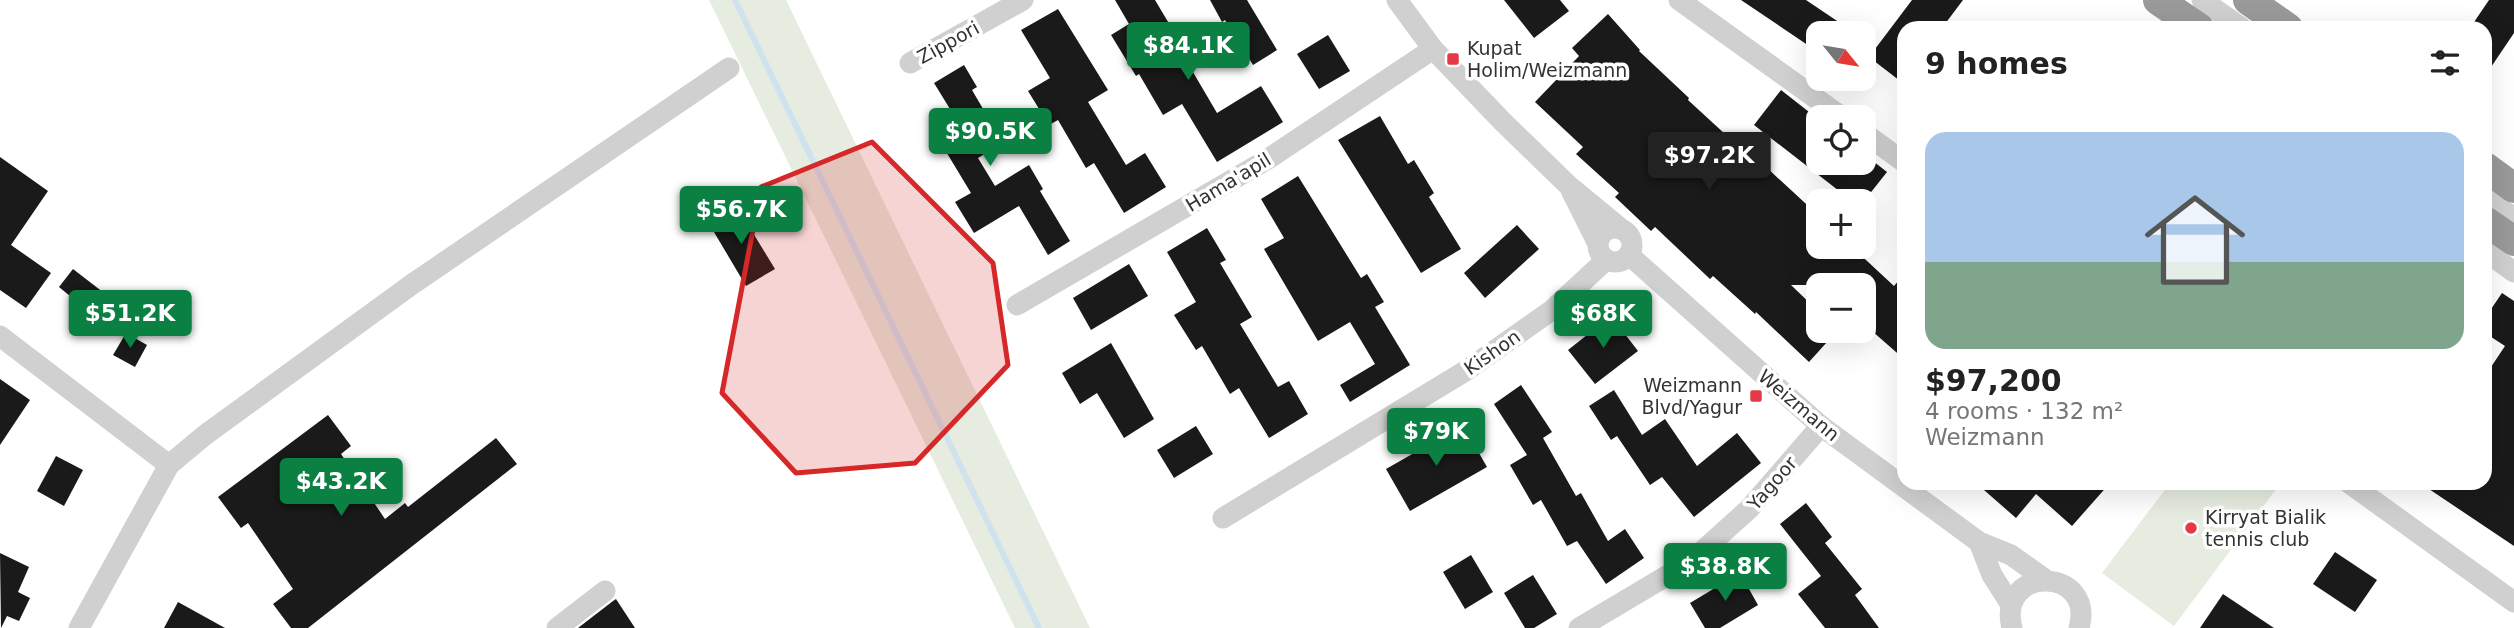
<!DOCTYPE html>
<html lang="en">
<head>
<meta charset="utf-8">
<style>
  :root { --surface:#fff; --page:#f2f2f2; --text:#222; --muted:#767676; --line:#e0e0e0; --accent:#0b8043 }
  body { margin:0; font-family:"DejaVu Sans",sans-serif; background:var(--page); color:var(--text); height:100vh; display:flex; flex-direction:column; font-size:26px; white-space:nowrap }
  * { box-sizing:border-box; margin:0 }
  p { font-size:23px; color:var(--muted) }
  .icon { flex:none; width:38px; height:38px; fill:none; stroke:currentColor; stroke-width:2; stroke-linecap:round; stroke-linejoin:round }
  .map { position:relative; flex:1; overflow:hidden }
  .side { position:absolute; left:1897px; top:21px; width:595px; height:469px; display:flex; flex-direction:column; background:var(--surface); border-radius:21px; box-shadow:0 7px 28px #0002 }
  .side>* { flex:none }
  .needle { width:46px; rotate:120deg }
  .fabs { position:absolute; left:1806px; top:21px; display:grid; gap:14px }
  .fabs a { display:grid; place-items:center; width:70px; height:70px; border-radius:14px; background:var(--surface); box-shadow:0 7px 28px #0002; font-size:35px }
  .price { position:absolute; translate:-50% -60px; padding:0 16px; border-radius:7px; background:var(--accent); color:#fff; font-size:23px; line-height:46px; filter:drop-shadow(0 2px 4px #0008) }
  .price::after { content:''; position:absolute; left:50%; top:42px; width:21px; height:16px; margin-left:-10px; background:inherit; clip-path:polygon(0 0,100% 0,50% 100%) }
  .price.on { background:#222; color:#fff }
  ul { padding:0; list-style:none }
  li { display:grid; align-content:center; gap:14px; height:371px; padding:0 28px }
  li+li { border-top:2px solid var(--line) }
  li span { display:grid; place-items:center; height:217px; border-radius:21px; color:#555 }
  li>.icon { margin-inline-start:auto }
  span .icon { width:126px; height:126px; fill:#fffc; stroke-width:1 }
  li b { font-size:30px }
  h2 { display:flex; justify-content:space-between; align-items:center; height:84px; padding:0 28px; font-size:30px }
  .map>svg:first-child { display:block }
</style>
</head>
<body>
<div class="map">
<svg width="2514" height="628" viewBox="0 0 2514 628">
  <rect width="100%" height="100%" fill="#fff"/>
  <g fill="#e6ecdf">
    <path d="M709,0H786L1090,628H1015Z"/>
    <path d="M2170,483L2280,484L2174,626L2102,573Z"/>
  </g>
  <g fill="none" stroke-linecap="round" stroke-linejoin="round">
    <path stroke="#cfe2ee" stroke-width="6" d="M735,0L1039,628"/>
  </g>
  <g fill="#1a1a1a">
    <path d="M1115,0H1155L1183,47L1180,50L1217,113L1261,86L1283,122L1217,162L1182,104L1163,115L1139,74L1136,76L1111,35L1129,24Z"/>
    <path d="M1210,0H1247L1277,50L1253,65L1225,20L1222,22Z"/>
    <path d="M1504,0H1560L1569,11L1534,38Z"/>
    <path d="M1741,0H1806L1855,33H1818V52Z"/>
    <path d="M1912,0H1963L1942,28H1904V84L1869,57Z"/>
    <path d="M2489,0H2514V33L2485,76V28H2470Z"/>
    <path d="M1058,9L1108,90L1088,102L1126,165L1145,153L1166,187L1124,213L1094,163L1086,168L1058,120L1049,125L1028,91L1050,78L1021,30Z"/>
    <path d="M1608,14L1640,50L1639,51L1689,98L1688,100L1738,146L1740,143L1818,215V247H1852L1894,286L1904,274V359L1864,324V285H1791L1818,311V331H1837L1809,362L1756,312L1755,314L1713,276L1710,279L1655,227L1651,231L1615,197L1619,193L1576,154L1583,147L1535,102L1579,56L1572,48Z"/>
    <path d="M1328,35L1350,71L1319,89L1297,54Z"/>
    <path d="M964,65L977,87L972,90L1003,143L978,158L995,186L1029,165L1043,189L1040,191L1070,241L1048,255L1019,206L974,233L955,202L971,193L936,135L958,122L934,83Z"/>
    <path d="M1781,90L1818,119V163H1864V154L1887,172L1864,201H1852L1754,125Z"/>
    <path d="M1380,116L1408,164L1414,160L1434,193L1429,197L1461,249L1421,273L1338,140Z"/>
    <path d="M0,157L48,191L11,245L51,273L26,308L0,290Z"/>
    <path d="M1298,176L1361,278L1367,274L1384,302L1375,307L1410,365L1350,402L1340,385L1375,364L1350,322L1318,341L1264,249L1284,238L1261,199Z"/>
    <path d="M736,205L775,269L746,286L708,222Z"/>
    <path d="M1517,225L1539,249L1485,298L1464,273Z"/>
    <path d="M1207,228L1226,260L1220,263L1252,317L1240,324L1278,387L1289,381L1308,414L1269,438L1239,388L1230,394L1202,346L1196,350L1174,315L1196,302L1167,252Z"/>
    <path d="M1129,264L1148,296L1091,330L1073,298Z"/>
    <path d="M73,269L108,296L93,315L59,287Z"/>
    <path d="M2502,293L2514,301V546L2420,483H2485V376L2505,346L2485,333V318Z"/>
    <path d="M1611,316L1638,351L1595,384L1568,350Z"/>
    <path d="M126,333L147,345L135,367L113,355Z"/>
    <path d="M1111,343L1154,419L1124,438L1097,393L1080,404L1062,373Z"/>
    <path d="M0,379L30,400L0,445Z"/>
    <path d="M1521,385L1552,432L1543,438L1576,496L1581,493L1608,541L1625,529L1644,558L1606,584L1577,541L1567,546L1541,500L1533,505L1510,465L1527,455L1494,404Z"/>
    <path d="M1614,390L1642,435L1665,419L1697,466L1737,433L1761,463L1694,517L1662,477L1650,485L1617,436L1611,440L1589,406Z"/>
    <path d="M328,415L351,446L341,454L385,519L405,503L408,507L496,438L517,464L308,628H291L273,604L293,589L248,523L241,528L218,497Z"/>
    <path d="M1463,425L1487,467L1410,511L1386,469Z"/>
    <path d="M1196,426L1213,454L1174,478L1157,450Z"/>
    <path d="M56,456L83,470L64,506L37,491Z"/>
    <path d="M1976,483H2110L2072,526L2036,494L2016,518Z"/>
    <path d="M1806,503L1832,537L1825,543L1862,589L1855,595L1879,628H1825L1798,594L1821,576L1780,524Z"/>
    <path d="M2335,552L2377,580L2355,612L2313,584Z"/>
    <path d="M0,553L29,567L18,592L30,598L19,621L7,616L1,628Z"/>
    <path d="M1471,555L1493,592L1465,609L1443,572Z"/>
    <path d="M1740,573L1758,605L1720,628H1705L1690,603Z"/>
    <path d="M1533,575L1557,614L1534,628H1525L1504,593Z"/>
    <path d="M2223,594L2274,628H2200Z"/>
    <path d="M616,599L635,628H578L613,601Z"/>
    <path d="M178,602L225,628H164Z"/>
  </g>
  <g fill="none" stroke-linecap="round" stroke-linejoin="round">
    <g stroke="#d0d0d0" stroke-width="21">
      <path d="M1397,0L1433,49L1502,121L1568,185L1619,227"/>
      <path d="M1679,0L1842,117"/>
      <path d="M2202,0L2242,28"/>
      <path d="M910,63L1023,0"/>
      <path d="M1864,133L1904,162"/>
      <path d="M1571,190L1598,244"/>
      <path d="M2485,197L2514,218"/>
      <circle cx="1615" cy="245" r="17"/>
      <path d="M2485,251L2514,272"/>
      <path d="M1629,255L1821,426L1979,542L2011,555L2046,580"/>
      <path d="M1017,305L1268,159L1433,49"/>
      <path d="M0,336L169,465"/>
      <path d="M2349,483L2514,602"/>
      <path d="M1223,518L1467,370L1552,310L1606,260"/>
      <path d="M1979,542L1992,575L2011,605"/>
      <path d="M79,628L169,465L205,435L411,285L729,68"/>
      <path d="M557,628L605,591"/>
      <path d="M1579,628L1690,562L1749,509L1821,426"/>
      <path d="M2012,628C1996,565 2096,566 2079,628"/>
    </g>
    <g stroke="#9a9a9a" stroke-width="30">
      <path d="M2158,0L2199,28"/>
      <path d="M2248,0L2288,28"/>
      <path d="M2485,167L2514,188"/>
      <path d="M2485,221L2514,241"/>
    </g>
  </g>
  <path fill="#d62828" fill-opacity="0.2" stroke="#d62828" stroke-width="5" stroke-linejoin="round" d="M872,142L993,263L1008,365L915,463L796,473L722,393L761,187Z"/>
  <g fill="#e63946" stroke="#fff" stroke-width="2.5">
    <rect x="1446" y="52" width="14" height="14" rx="3.5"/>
    <rect x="1749" y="389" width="14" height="14" rx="3.5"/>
    <circle cx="2191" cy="528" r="7"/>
  </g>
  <g text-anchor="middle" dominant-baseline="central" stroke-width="7" stroke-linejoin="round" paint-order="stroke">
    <g font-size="19" fill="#333" stroke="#fff">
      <text transform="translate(948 42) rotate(-29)">Zippori</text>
      <text transform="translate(1228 182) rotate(-31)">Hama'apil</text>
      <text transform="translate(1492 352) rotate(-35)">Kishon</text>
      <text transform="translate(1799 405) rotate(40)">Weizmann</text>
      <text transform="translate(1772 483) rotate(-49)">Yagoor</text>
    </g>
    <g font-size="19" fill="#333" stroke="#fff" text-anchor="start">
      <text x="1467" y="48">Kupat<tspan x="1467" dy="22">Holim/Weizmann</tspan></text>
      <text x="1742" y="385" text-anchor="end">Weizmann<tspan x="1742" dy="22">Blvd/Yagur</tspan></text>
      <text x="2205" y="517">Kirryat Bialik<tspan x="2205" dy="22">tennis club</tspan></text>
    </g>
  </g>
</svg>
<div class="fabs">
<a><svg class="needle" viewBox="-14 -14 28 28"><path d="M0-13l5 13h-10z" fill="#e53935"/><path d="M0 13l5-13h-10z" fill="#767676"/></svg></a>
<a><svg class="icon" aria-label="locate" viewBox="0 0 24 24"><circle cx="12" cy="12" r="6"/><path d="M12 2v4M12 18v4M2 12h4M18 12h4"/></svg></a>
<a>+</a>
<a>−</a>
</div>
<b class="price" style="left:1188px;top:82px">$84.1K</b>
<b class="price" style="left:990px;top:168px">$90.5K</b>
<b class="price on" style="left:1709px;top:192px">$97.2K</b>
<b class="price" style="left:741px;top:246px">$56.7K</b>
<b class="price" style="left:130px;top:350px">$51.2K</b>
<b class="price" style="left:1603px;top:350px">$68K</b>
<b class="price" style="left:1436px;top:468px">$79K</b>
<b class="price" style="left:341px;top:518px">$43.2K</b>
<b class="price" style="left:1725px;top:603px">$38.8K</b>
<section class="side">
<h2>9 homes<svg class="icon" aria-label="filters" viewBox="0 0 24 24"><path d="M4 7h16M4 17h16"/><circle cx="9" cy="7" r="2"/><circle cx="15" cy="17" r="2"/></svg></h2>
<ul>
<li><span style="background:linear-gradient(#a9c7e8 60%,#7fa58c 0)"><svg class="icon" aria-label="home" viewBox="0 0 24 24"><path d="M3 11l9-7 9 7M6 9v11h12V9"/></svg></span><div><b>$97,200</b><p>4 rooms · 132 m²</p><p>Weizmann</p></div></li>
</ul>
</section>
</div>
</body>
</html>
